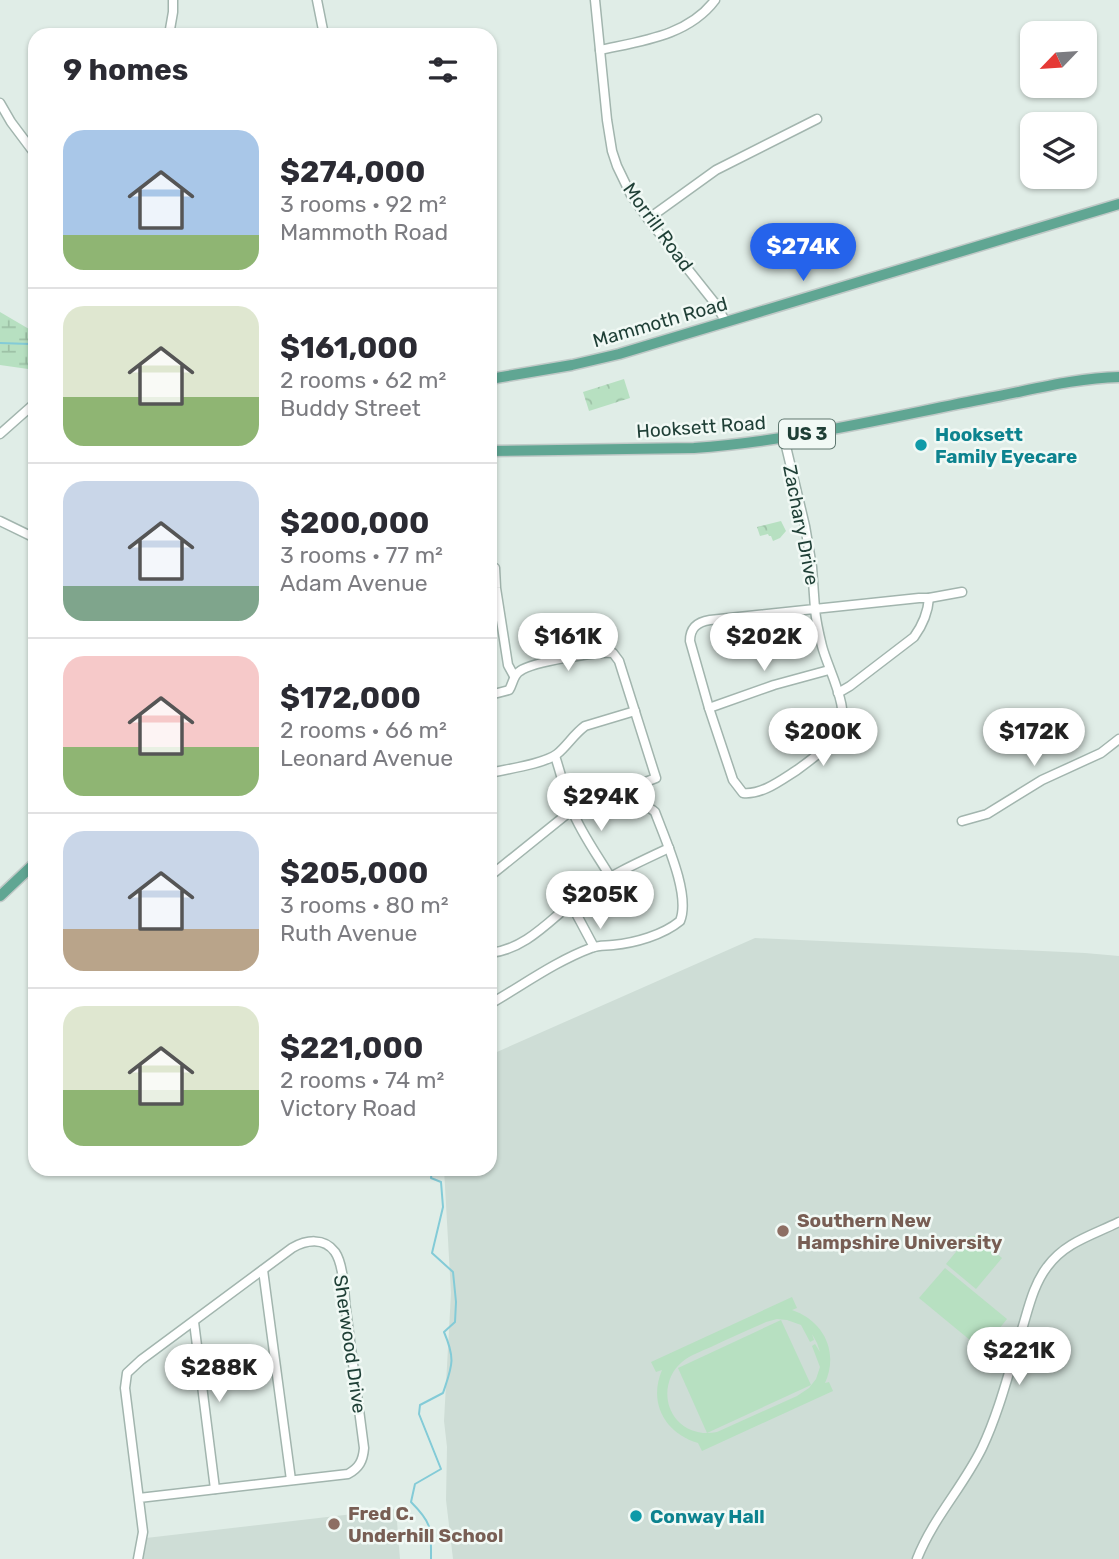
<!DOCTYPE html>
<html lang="en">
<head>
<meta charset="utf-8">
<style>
  :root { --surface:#fff; --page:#f7f7f7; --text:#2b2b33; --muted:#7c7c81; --line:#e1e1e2; --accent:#2563eb }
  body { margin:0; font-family:Rubik,sans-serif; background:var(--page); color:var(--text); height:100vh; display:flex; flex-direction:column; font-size:26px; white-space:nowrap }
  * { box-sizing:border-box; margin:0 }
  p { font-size:23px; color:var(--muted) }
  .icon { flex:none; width:38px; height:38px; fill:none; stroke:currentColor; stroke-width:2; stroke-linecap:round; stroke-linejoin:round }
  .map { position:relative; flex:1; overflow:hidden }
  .drawer { position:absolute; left:28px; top:28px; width:469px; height:1148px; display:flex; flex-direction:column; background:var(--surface); border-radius:21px; box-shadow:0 2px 5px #0004 }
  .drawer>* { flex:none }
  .needle { width:46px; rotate:245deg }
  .fabs { position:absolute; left:1020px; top:21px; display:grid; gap:14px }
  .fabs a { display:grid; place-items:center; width:77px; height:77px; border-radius:14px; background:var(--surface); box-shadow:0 2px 5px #0004; font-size:35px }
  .price { position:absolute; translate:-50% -60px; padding:0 16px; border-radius:24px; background:#fff; color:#222; font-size:23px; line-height:46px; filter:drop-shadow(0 2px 4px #0008) }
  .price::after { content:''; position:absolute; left:50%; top:42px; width:21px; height:16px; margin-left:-10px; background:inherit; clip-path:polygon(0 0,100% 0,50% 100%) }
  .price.active { background:var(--accent); color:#fff }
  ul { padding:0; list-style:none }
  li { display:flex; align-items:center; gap:21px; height:175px; padding:0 35px }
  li+li { border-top:2px solid var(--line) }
  li span { display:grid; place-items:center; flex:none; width:196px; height:140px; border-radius:21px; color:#555 }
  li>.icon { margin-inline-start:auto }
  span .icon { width:84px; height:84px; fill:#fffc; stroke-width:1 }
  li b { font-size:30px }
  h2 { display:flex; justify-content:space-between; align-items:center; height:84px; padding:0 35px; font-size:30px }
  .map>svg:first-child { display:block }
</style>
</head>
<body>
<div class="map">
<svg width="1119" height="1559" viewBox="0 0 1119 1559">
  <defs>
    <pattern id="forest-crowns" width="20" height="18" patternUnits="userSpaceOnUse" patternTransform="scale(1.75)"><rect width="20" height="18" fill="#b7e0c1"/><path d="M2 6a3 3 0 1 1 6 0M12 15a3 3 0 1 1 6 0" fill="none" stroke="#9dc1a6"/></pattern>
    <pattern id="wetland-marsh" width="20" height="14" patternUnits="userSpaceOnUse" patternTransform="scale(1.75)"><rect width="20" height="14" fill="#b7e0c1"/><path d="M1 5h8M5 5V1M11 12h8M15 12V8" fill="none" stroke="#9dc1a6"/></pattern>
  </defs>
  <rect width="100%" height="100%" fill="#e0ede7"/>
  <g fill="#ceddd6">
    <path d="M755,938L1085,953L1119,956V1559H453L446,1500L447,1447L444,1421L451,1293L444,1169H490V1055Z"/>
    <path d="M396,1509L400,1559H142L146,1538Z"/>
  </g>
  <g fill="url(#forest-crowns)">
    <path d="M624,379L630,398L589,411L583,392Z"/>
    <path d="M781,521L786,531L780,538L773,541L771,536H769L768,534L760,536L757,527Z"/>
  </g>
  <path fill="url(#wetland-marsh)" d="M0,312L29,329L35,336V370L0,365Z"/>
  <g fill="#b7e0c1" fill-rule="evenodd">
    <path d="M969,1236H975L1002,1258L976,1289L946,1264Z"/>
    <path d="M945,1268L1007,1319L982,1350L919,1298Z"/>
    <path d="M792,1297L797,1308L792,1310C824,1321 839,1352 825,1383L829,1382L833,1391L702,1451L698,1443C665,1433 648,1403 662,1370L656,1372L651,1362ZM777,1319L787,1320L801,1325L810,1342L814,1340L812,1334L817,1343L820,1352L815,1344L812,1346L820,1367L816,1379L809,1388L797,1396L717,1432C703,1435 688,1432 677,1420C662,1403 665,1376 682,1362C690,1355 702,1351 711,1347C729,1338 748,1330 766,1322Z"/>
    <path d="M781,1320L811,1385L707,1433L678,1368Z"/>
  </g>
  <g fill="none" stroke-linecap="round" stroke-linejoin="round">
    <g stroke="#83cbd7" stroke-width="2">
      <path d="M0,343L30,344L35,350"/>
      <path d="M431,1559C431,1529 433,1524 411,1502L415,1484L441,1469L419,1414L420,1405L443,1393C452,1366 456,1360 444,1332L455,1322L456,1302L453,1272L432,1253L443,1207L441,1182L431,1178L432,1169"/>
    </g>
    <g stroke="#a2b5ae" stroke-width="11">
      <g id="minor">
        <path d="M317,0L324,35"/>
        <path d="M595,0L607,120L612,151L617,166L631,195L648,219L714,302L726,322"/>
        <path d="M169,35L173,12V0"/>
        <path d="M600,50C641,41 688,36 715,0"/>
        <path d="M0,103L11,122L35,154"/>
        <path d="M648,219L716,170L817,119"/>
        <path d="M0,434L35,403"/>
        <path d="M784,438L805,526L812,567L815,609C816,621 819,634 822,646C828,670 853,712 838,735C830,746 808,762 797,770C781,780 762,795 743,793L733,780L709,708L690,641C690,628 697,622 710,620L919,598H929L962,592"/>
        <path d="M0,521L35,538"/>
        <path d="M490,569L495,568L496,588L508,665L514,676"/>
        <path d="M838,693L850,686L914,637C922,626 928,612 929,598"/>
        <path d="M490,695L509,690C513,684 513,675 520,671C532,662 598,651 613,653L619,661L656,778L572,810L490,876"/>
        <path d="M709,708L774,685L829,670"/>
        <path d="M555,756C561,774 565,792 572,810C581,833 598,856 611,878"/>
        <path d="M490,773C507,769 544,764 557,754C567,746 573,735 585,726L635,711"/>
        <path d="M962,821L987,814L1042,780L1101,753L1119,739"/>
        <path d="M571,904L594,947"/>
        <path d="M490,953C528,949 552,917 582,895C608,876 639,862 669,848"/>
        <path d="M490,1004C523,985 556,961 591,948C599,945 606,946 613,945C635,943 663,935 680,921C691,895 665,839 655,812C640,798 617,811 600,799"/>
        <path d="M263,1270L291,1480"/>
        <path d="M194,1322L215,1489"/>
        <path d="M138,1559L143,1532L125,1388L127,1373L141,1360L292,1248C306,1240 324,1237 335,1252C344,1265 344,1294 346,1310C352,1356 358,1402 364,1448C363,1461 359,1468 348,1474L139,1498"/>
        <path d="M917,1559C933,1518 963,1487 982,1448C1000,1410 1010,1367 1023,1326C1029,1306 1034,1284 1047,1267C1065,1242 1093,1235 1119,1222"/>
      </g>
    </g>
    <g stroke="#c0c9c7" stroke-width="13">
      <g id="major">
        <path d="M490,379L572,365L619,354L1119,204"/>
        <path d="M490,451L694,448C793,441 890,417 988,398C1031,390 1075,378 1119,377"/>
        <path d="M0,896L35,863"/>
      </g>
    </g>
    <use href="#minor" stroke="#fff" stroke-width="8"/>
    <use href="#major" stroke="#60a693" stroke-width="10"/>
  </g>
  <g fill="#0f9aa8" stroke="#f1f9f5" stroke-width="2.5">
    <circle cx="921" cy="445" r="7"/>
    <circle cx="636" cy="1516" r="7"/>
  </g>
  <g fill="#8d6e63" stroke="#f1f9f5" stroke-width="2.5">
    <circle cx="783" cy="1231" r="7"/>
    <circle cx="334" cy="1524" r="7"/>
  </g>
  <g text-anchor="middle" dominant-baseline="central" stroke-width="5" stroke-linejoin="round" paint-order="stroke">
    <rect fill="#f1f9f5" stroke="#5e776f" stroke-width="2" x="779" y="419.5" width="56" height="29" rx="5"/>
    <g font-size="18" font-weight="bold" fill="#1f3f36">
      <text x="807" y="434">US 3</text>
    </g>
    <g font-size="19" fill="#1f3f36" stroke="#f1f9f5">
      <text transform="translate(658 227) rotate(54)">Morrill Road</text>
      <text transform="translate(660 322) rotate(-16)">Mammoth Road</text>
      <text transform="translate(701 427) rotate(-4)">Hooksett Road</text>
      <text transform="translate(801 525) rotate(79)">Zachary Drive</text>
      <text transform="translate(350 1344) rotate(82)">Sherwood Drive</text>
    </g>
    <g font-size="19" font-weight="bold" fill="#0d838f" stroke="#f1f9f5" text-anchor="start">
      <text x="935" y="434">Hooksett<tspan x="935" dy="22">Family Eyecare</tspan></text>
      <text x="650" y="1516">Conway Hall</text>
    </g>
    <g font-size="19" font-weight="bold" fill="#785e54" stroke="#f1f9f5" text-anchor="start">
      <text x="797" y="1220">Southern New<tspan x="797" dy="22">Hampshire University</tspan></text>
      <text x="348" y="1513">Fred C.<tspan x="348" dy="22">Underhill School</tspan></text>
    </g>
  </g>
</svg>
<div class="fabs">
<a><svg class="needle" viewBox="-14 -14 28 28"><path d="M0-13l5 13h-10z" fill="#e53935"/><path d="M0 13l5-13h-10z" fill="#7c7c81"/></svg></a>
<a><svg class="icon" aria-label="layers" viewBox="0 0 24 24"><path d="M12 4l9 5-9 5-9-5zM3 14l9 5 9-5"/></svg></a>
</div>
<b class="price active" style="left:803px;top:283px">$274K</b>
<b class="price" style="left:568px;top:673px">$161K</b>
<b class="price" style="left:764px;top:673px">$202K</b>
<b class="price" style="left:823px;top:768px">$200K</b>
<b class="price" style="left:1034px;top:768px">$172K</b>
<b class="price" style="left:601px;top:833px">$294K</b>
<b class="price" style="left:600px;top:931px">$205K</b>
<b class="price" style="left:1019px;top:1387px">$221K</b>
<b class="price" style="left:219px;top:1404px">$288K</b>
<section class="drawer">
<h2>9 homes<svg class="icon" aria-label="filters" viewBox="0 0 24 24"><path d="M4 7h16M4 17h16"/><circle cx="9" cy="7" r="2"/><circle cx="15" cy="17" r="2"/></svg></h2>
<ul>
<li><span style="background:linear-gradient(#a9c7e8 75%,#8fb573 0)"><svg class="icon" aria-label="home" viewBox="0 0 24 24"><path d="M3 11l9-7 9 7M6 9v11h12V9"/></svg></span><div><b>$274,000</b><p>3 rooms · 92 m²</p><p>Mammoth Road</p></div></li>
<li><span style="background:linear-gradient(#dfe7d0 65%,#8fb573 0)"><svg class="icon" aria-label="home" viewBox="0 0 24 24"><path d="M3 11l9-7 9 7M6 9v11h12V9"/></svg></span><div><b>$161,000</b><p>2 rooms · 62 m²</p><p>Buddy Street</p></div></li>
<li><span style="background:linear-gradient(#c9d6e8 75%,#7fa58c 0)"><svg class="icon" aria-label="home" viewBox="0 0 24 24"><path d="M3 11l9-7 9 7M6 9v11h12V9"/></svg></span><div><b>$200,000</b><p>3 rooms · 77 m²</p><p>Adam Avenue</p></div></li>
<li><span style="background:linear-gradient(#f6c9c9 65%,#8fb573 0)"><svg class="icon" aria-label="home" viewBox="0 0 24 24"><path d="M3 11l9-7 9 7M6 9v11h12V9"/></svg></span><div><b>$172,000</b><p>2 rooms · 66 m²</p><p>Leonard Avenue</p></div></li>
<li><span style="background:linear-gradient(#c9d6e8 70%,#b9a48a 0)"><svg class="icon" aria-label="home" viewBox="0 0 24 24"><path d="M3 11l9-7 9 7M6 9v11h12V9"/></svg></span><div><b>$205,000</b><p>3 rooms · 80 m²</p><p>Ruth Avenue</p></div></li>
<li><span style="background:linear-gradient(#dfe7d0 60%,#8fb573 0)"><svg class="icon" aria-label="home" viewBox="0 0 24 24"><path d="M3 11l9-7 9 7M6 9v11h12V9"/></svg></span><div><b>$221,000</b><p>2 rooms · 74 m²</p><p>Victory Road</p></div></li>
</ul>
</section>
</div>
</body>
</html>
